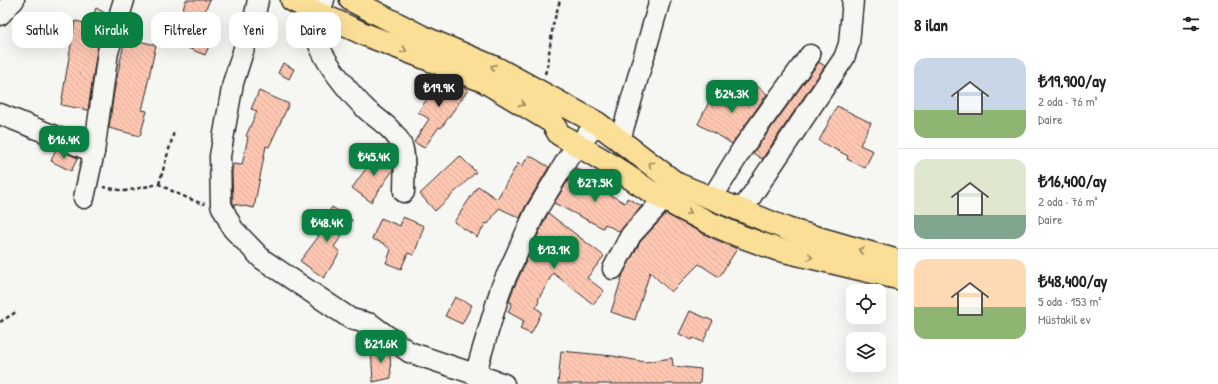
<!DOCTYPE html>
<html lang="tr">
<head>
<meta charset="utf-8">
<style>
  :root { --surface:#fff; --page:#f6f6f6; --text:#222; --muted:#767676; --line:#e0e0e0; --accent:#0b8043 }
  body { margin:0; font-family:"Patrick Hand",sans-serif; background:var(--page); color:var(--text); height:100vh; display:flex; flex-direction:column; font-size:15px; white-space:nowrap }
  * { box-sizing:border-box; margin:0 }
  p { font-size:13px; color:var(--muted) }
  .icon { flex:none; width:22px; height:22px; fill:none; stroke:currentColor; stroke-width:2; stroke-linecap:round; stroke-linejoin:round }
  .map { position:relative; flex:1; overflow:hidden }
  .panel { display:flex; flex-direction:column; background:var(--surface); width:320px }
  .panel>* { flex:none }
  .banner { position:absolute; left:12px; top:12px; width:380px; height:36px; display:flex; gap:8px }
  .buttons { position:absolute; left:846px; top:284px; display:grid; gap:8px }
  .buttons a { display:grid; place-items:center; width:40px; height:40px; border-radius:8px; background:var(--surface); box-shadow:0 4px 16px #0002; font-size:20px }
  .price { position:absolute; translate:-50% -34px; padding:0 9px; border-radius:8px; background:var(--accent); color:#fff; font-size:13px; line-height:26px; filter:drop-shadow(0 1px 2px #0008) }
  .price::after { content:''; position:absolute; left:50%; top:24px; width:12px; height:9px; margin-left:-6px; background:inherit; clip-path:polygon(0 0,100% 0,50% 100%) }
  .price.current { background:#222; color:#fff }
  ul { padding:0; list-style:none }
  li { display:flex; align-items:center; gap:12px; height:100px; padding:0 16px }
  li+li { border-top:1px solid var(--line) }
  li span { display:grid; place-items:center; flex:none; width:112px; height:80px; border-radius:12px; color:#555 }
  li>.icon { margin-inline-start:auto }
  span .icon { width:48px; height:48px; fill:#fffc; stroke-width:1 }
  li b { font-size:17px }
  h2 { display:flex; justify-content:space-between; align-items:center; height:48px; padding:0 16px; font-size:17px }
  .chip { padding:0 14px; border-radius:12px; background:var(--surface); box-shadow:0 4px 16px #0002; font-size:14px; line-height:36px }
  .chip.current { background:var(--accent); color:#fff }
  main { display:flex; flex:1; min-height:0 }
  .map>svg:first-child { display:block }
</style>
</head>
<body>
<main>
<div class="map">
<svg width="898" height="384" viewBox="0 0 898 384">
  <defs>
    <pattern id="building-back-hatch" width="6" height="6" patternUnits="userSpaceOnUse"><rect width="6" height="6" fill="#fec7b2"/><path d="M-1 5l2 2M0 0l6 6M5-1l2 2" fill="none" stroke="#daab99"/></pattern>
  </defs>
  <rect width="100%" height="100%" fill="#f6f6f2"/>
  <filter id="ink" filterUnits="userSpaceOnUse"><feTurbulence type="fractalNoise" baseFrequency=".025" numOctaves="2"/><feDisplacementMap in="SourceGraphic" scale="8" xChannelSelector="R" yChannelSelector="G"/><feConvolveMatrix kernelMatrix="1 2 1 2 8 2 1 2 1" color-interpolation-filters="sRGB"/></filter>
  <g filter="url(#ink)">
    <g fill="url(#building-back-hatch)" stroke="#2b2b2b">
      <path d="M186,0H210L201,19L182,12Z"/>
      <path d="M96,8L107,14L102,25L101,37L97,50L88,110L61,105L75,21L90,24Z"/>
      <path d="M190,35L210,44L205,55L185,47Z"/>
      <path d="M125,38L156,45L147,86H148L142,110L147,111L140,136L109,128L114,92Z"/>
      <path d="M819,62L825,66L762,159L753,153Z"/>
      <path d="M283,63L294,69L289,79L278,73Z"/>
      <path d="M442,78L462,86L468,90L441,128L439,127L424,148L414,142L429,119L418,112Z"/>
      <path d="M752,82L767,94L732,144L723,138L698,124L711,98L732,109Z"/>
      <path d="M259,91L289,104L269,147L266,146L254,208L233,204L232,172L233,164L242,165L248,137L246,136L257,111L251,109Z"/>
      <path d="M837,106L871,123L860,145L873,151L865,168L847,159L848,156L819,141Z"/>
      <path d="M56,149L78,158L71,171L51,161Z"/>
      <path d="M378,152L393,162V170L371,202L352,188Z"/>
      <path d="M529,155L549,167L525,207L520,218L499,208L488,224L486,223L477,237L454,222L478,186L497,199L518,163L522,166Z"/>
      <path d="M460,156L476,172L435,211L420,194Z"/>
      <path d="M576,168L596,179L592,185L625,203L627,198L642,206L623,227L620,232L605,224L603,228L554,203Z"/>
      <path d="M332,207L352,220L334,247L340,252L324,278L300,261L319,236L315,233Z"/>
      <path d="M548,213L604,256L587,278L604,291L593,304L553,273L538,300L539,301L536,308L542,312L531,334L520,329L524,321L508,312L512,303L509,302L512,292Z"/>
      <path d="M666,214L708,236L737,249L719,277L699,264L671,292L650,272L635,320L611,312L623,274L640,242Z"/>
      <path d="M403,217L424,226L414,255L408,253L401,269L386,263L391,250L383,243L372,239L381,218L400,226Z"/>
      <path d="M455,297L472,305L462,324L445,316Z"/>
      <path d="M690,311L713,321L703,342L693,338L692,340L679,334Z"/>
      <path d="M383,347L390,352L391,378L373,382L371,348Z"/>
      <path d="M561,351L613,356L645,362L672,358L673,366L701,369L700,384H558Z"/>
    </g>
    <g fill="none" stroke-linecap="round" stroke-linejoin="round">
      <g stroke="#2b2b2b" stroke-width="23">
        <g id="minor">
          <path d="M258,0L255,14L233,83L220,156L221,205L233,229L262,259L351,319L371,324L409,352L504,384"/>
          <path d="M324,0C319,11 316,23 317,36C318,56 353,97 368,111C380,121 396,131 402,146C406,155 404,181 404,192"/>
          <path d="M0,15L14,0"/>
          <path d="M0,114L94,152"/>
          <path d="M620,140L660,0"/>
          <path d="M84,198L94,152L108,52L124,0"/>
          <path d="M712,198L744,146L810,55"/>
          <path d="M742,210L844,58L849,44L853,0"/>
          <path d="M613,269L631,235L674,188"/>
          <path d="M475,375L501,288L535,213L568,158L597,123"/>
        </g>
      </g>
      <g stroke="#2b2b2b" stroke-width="25">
        <g id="major">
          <path d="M292,0L318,13L364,34L484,81L552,122L559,134L611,165L648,190L680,208L714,225L740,236L776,249L898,278"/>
          <path d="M351,0L423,37L496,68L597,123L677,184L787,229L898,261"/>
        </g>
      </g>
      <g stroke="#2b2b2b" stroke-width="2.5" stroke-dasharray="4 3" stroke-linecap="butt">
        <path d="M545,74L547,67L553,25L560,0"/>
        <path d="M159,184L174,132"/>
        <path d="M103,187L125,191L159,184L178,194L200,203L205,204"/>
        <path d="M0,322L16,312"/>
      </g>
      <use href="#minor" stroke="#f6f6f2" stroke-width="20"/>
      <use href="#major" stroke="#fbdf96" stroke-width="22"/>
    </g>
    <defs><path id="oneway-chevron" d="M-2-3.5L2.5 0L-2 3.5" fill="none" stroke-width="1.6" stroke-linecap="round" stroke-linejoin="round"/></defs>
    <g stroke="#938560">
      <use href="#oneway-chevron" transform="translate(404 50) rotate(21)"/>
      <use href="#oneway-chevron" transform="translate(493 67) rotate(-155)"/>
      <use href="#oneway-chevron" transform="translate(522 104) rotate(31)"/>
      <use href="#oneway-chevron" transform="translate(651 164) rotate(-142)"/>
      <use href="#oneway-chevron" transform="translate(689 212) rotate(26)"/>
      <use href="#oneway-chevron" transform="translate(861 250) rotate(-164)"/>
      <use href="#oneway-chevron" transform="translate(810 257) rotate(14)"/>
    </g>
  </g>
</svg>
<div class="buttons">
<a><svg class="icon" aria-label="locate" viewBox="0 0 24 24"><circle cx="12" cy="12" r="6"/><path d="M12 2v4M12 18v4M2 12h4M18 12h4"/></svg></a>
<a><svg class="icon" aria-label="layers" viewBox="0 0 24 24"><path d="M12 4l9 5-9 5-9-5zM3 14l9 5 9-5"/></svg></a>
</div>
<b class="price current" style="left:439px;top:108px">₺19.9K</b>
<b class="price" style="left:732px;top:114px">₺24.3K</b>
<b class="price" style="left:64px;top:160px">₺16.4K</b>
<b class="price" style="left:374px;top:177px">₺45.4K</b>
<b class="price" style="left:595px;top:203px">₺27.5K</b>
<b class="price" style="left:327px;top:243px">₺48.4K</b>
<b class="price" style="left:554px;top:270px">₺13.1K</b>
<b class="price" style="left:381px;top:364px">₺21.6K</b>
<div class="banner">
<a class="chip">Satılık</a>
<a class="chip current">Kiralık</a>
<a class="chip">Filtreler</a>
<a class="chip">Yeni</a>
<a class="chip">Daire</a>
</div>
</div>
<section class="panel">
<h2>8 ilan<svg class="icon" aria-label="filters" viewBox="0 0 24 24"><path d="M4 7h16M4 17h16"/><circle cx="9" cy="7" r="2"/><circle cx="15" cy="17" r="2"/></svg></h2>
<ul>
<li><span style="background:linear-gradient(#c9d6e8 65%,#8fb573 0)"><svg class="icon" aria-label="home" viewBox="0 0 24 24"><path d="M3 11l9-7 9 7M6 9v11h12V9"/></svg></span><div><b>₺19,900/ay</b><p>2 oda · 76 m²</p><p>Daire</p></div></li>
<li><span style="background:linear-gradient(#dfe7d0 70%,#7fa58c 0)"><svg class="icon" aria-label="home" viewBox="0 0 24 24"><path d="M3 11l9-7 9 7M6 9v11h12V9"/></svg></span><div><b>₺16,400/ay</b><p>2 oda · 76 m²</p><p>Daire</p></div></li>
<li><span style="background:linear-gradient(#ffd9b3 60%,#8fb573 0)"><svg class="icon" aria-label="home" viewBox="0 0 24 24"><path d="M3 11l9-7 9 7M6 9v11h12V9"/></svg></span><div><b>₺48,400/ay</b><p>5 oda · 153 m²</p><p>Müstakil ev</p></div></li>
</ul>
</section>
</main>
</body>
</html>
